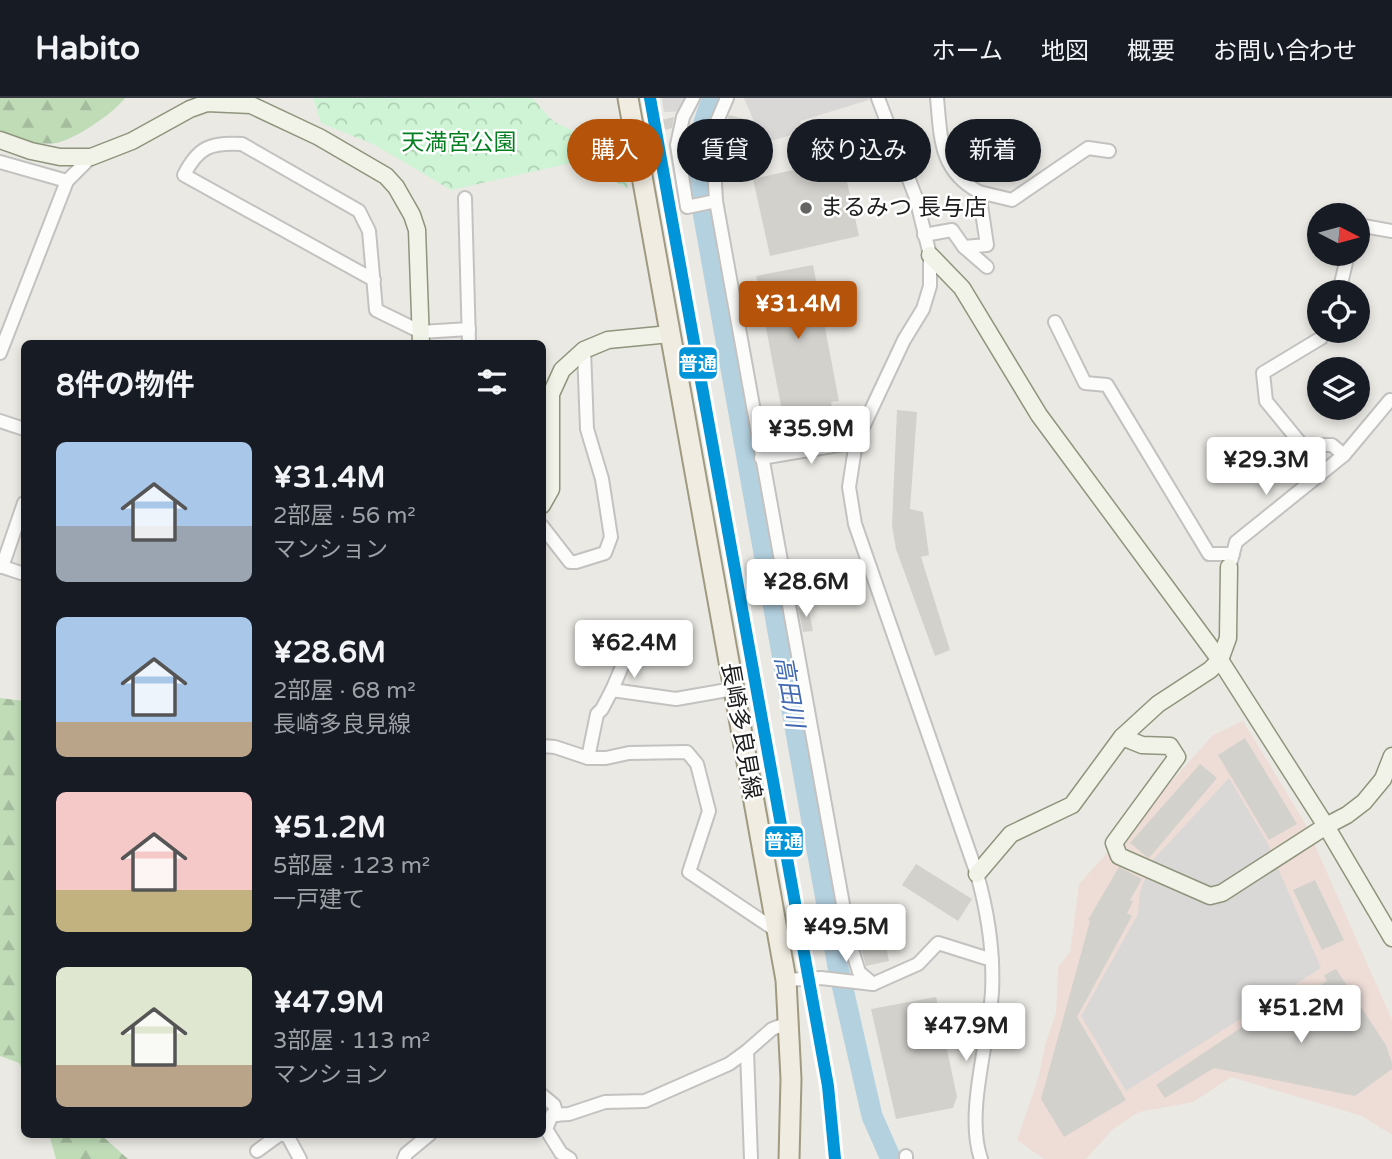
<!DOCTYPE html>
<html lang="ja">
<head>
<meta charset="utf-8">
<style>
  :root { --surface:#171b24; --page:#20242c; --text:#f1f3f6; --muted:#9ea1a6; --line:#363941; --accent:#b45309 }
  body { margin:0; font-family:"Varela Round","Noto Sans JP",sans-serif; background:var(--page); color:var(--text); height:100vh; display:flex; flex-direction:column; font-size:26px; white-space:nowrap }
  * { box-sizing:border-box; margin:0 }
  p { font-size:23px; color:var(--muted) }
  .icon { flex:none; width:38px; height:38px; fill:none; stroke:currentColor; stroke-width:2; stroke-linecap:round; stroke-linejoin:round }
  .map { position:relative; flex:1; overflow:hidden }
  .drawer { position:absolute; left:21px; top:242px; width:525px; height:798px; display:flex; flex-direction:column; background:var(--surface); border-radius:10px; box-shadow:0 4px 10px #0003 }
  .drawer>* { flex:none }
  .hud { position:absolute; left:567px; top:21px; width:665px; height:63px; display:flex; gap:14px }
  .needle { width:46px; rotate:96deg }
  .controls { position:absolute; left:1307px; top:105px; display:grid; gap:14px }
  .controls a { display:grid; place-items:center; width:63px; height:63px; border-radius:50%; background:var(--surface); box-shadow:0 4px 10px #0003; font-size:35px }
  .price { position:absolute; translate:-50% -60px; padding:0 16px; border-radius:7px; background:#fff; color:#222; font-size:23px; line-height:46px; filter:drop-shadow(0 2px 4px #0008) }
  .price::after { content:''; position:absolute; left:50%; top:42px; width:21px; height:16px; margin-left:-10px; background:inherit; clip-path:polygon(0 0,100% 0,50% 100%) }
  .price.selected { background:var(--accent); color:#fff }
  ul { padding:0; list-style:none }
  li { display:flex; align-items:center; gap:21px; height:175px; padding:0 35px }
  li span { display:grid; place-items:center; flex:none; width:196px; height:140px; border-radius:10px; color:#555 }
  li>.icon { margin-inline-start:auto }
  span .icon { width:84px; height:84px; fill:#fffc; stroke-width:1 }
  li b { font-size:30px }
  h2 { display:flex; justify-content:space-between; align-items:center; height:84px; padding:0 35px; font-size:30px }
  .pill { padding:0 24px; border-radius:32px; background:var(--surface); box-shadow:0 4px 10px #0003; font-size:24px; line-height:63px }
  .pill.selected { background:var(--accent); color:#fff }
  header { display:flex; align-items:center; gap:42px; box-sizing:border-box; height:98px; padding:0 35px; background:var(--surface); border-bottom:2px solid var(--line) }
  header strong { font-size:33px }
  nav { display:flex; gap:38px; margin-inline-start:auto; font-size:24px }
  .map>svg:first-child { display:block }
</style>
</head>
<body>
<header>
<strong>Habito</strong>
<nav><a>ホーム</a><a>地図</a><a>概要</a><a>お問い合わせ</a></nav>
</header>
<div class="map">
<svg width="1392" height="1061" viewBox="0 0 1392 1061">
  <defs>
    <pattern id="forest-firs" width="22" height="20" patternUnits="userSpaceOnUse" patternTransform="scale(1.75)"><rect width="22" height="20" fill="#bfdcb7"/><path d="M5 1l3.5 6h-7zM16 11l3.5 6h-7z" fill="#a4bc9d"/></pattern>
    <pattern id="park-crowns" width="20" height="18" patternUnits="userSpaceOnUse" patternTransform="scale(1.75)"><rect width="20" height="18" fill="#cef4d5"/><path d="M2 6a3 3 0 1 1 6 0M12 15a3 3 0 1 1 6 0" fill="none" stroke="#b0d1b6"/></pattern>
  </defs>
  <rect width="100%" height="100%" fill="#eae9e4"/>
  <path fill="#eeddd7" d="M1243,623L1306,727L1392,922V1037L1362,1018L1231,979L1193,1004L1139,1014L1113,1031L1086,1061H1044L1017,1042L1038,981L1046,944L1056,915L1058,869L1070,854L1079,786L1213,637Z"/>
  <g fill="url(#forest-firs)">
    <path d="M0,0H125C114,15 74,42 56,45C46,47 11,43 0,41Z"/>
    <path d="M0,600L24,603V975L19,965L0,958Z"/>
    <path d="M49,1036H100L128,1061H56Z"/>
  </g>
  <path fill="url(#park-crowns)" d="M313,0H532L554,24L585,38L621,45L628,91L580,63L451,92L375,47L321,25Z"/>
  <g fill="#d9d8d6">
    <path d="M662,0H693L692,13L664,14Z"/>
    <path d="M744,0H868L869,2L800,23L803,34L759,46L756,28Z"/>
    <path d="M1229,680L1267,744L1321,870L1126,993L1081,918L1138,816L1140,794L1152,763Z"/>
  </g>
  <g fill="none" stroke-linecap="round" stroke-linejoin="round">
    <path stroke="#b4d1e0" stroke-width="21" d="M713,0C699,33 697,50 698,86L838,869L872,1018L891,1061"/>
  </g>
  <g fill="#d3d1cc">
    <path d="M729,17L752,23L747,46L721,40Z"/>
    <path d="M674,19L672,30L665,32L662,22Z"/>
    <path d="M842,61L859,138L770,158L753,81Z"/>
    <path d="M813,167L839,303L831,304L833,313L794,321L792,311L782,313L756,178Z"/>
    <path d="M897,312L917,314L910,411L923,414L929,457L921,459L950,552L935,558L896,451L892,427Z"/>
    <path d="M808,508L813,533L803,534L798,510Z"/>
    <path d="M1245,640L1297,726L1269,742L1218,657Z"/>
    <path d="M1200,666L1217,680L1149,760L1147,759L1130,745Z"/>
    <path d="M916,766L972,801L958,823L902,787Z"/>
    <path d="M1119,769L1142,781L1130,802L1133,804L1127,815L1132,818L1077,919L1126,1002L1064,1039L1041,1001L1090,823L1088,822Z"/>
    <path d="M1315,782L1344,842L1322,852L1293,792Z"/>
    <path d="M874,813L879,845L885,844L889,863L866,868L859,843L854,817Z"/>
    <path d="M1336,871L1386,947L1392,965V971L1355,998L1214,970L1165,1000L1156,987L1288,898L1292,905L1327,883L1324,877Z"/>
    <path d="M936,899L957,999L953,1010L896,1021L871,911Z"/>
  </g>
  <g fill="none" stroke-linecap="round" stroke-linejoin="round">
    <g stroke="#c3c2c0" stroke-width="16">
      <g id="street">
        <path d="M693,0L683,19L677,47L687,109L716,103"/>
        <path d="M727,0L712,35L716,103L850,845L859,874L873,886"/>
        <path d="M878,0L916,100L930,157V188L923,211L904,242L856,344L849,389L855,426L977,776C988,815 994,853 992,894C989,943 965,1015 981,1061"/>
        <path d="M0,64L67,83"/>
        <path d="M979,94L1012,102L1088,50L1109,53"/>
        <path d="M465,100L469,245"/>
        <path d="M1358,127L1392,133"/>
        <path d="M924,137L952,132L964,149L987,147L979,94C939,72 941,40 937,0"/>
        <path d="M964,149L987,169"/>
        <path d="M374,182L184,77C198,49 211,44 242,46L359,113L369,133L376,212L421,234L469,231"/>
        <path d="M1339,194L1348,156"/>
        <path d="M1055,224L1085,285L1107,287L1209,456H1233"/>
        <path d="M1326,233L1321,240L1263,275L1266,303L1302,347H1332L1344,357"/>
        <path d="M0,255L67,83L91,59"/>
        <path d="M0,323L24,331"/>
        <path d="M761,360L856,344"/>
        <path d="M542,428L570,464H576L605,455L611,439L602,381L587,331L584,252"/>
        <path d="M1231,463L1236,444L1344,357L1390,302"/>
        <path d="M0,468L24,476"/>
        <path d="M2,469L24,405"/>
        <path d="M612,592L626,559"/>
        <path d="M542,648L555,649L588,660H606L629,655L687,654L697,666L709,713L689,774L777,833"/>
        <path d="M588,660L597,616L602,611L612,592L676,601L733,591"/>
        <path d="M786,882L821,880L873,886L918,866L938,845L992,862"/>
        <path d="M542,997L554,1007L557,1017"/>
        <path d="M257,1053L279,1037H287L300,1061"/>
        <path d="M404,1061L406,1056L430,1036"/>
        <path d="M570,1061L561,1055L546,1031L552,1017L569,1016L605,1004L645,1003L729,966L747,953"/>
        <path d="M751,1061L747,953L772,931L788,925"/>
        <path d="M906,1061V1058"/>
      </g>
    </g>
    <g stroke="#8f947c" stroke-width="19">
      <g id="secondary">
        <path d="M0,42L31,53L60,59H91L132,43L190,11L207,5L251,7L319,39L386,78L396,89L412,117L417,132L421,245"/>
        <path d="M930,157L962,190L1039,317L1220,562L1326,728L1392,840"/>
        <path d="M542,407L551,391V296L562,272L584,252L608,242L670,236"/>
        <path d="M1122,639L1142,647L1170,648L1177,659L1114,745L1119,758L1210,798L1222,795L1326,728L1347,717L1364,704L1383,681L1392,658"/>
        <path d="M977,776L1011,736L1072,707L1122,639L1158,606L1210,572L1220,562L1228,540L1229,469"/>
      </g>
    </g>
    <g stroke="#a09a81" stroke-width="23">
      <path id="primary" d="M628,0L786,882L791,981L789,1061"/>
    </g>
    <use href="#street" stroke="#fcfcfb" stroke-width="12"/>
    <use href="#secondary" stroke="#f1f3e8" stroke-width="16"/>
    <use href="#primary" stroke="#f0ece2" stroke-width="19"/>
    <g stroke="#fff" stroke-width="18">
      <path id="rail-1" d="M650,0L828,988L835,1061"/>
    </g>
    <use href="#rail-1" stroke="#0095d9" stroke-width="12"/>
  </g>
  <circle fill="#646462" stroke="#fff" stroke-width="2.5" cx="806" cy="110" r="7"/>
  <g text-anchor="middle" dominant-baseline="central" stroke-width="5" stroke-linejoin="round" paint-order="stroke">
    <g font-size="23" fill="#047f20" stroke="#fff">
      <text x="459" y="45">天満宮公園</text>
    </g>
    <g font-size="23" fill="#1c1c1c" stroke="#fff" text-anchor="start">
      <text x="820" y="110">まるみつ 長与店</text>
    </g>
    <g font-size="23" fill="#1c1c1c" stroke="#fff">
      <text transform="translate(741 633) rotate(80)">長崎多良見線</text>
    </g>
    <g font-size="24" font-style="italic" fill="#4269b1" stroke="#fff">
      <text transform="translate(789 594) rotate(80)">高田川</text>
    </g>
  </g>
  <g stroke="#fff" stroke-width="2.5">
    <rect x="678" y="248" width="40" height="34" rx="7" fill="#0095d9"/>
    <rect x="764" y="727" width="40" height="33" rx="7" fill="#0095d9"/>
  </g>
  <g font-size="19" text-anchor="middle" font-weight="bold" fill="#fff">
    <text x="698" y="272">普通</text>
    <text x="784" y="750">普通</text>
  </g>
</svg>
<div class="controls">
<a><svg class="needle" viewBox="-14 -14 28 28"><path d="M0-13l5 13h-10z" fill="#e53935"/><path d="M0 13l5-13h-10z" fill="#9ea1a6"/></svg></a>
<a><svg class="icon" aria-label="locate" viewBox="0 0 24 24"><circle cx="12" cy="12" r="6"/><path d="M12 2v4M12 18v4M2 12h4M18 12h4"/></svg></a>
<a><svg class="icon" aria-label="layers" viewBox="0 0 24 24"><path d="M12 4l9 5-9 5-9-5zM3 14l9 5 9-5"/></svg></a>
</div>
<b class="price selected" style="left:798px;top:243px">¥31.4M</b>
<b class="price" style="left:811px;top:368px">¥35.9M</b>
<b class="price" style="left:1266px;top:399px">¥29.3M</b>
<b class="price" style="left:806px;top:521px">¥28.6M</b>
<b class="price" style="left:634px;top:582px">¥62.4M</b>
<b class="price" style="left:846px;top:866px">¥49.5M</b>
<b class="price" style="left:1301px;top:947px">¥51.2M</b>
<b class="price" style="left:966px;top:965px">¥47.9M</b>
<div class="hud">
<a class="pill selected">購入</a>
<a class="pill">賃貸</a>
<a class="pill">絞り込み</a>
<a class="pill">新着</a>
</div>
<section class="drawer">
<h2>8件の物件<svg class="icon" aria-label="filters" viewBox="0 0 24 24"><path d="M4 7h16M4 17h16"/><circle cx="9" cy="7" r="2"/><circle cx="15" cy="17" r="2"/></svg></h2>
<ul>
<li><span style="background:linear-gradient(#a9c7e8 60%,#9aa5b1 0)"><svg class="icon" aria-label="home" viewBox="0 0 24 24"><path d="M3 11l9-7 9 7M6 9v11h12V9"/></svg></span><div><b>¥31.4M</b><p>2部屋 · 56 m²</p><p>マンション</p></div></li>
<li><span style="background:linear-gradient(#a9c7e8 75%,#b9a48a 0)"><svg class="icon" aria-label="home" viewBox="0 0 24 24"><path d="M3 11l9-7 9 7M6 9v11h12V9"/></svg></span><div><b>¥28.6M</b><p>2部屋 · 68 m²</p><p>長崎多良見線</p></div></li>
<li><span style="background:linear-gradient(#f6c9c9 70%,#c2b280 0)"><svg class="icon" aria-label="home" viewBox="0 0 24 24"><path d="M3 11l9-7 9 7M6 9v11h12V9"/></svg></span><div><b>¥51.2M</b><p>5部屋 · 123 m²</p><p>一戸建て</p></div></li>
<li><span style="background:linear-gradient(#dfe7d0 70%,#b9a48a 0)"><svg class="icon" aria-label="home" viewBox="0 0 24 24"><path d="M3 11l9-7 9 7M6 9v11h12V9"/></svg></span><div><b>¥47.9M</b><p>3部屋 · 113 m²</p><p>マンション</p></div></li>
</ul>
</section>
</div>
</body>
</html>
